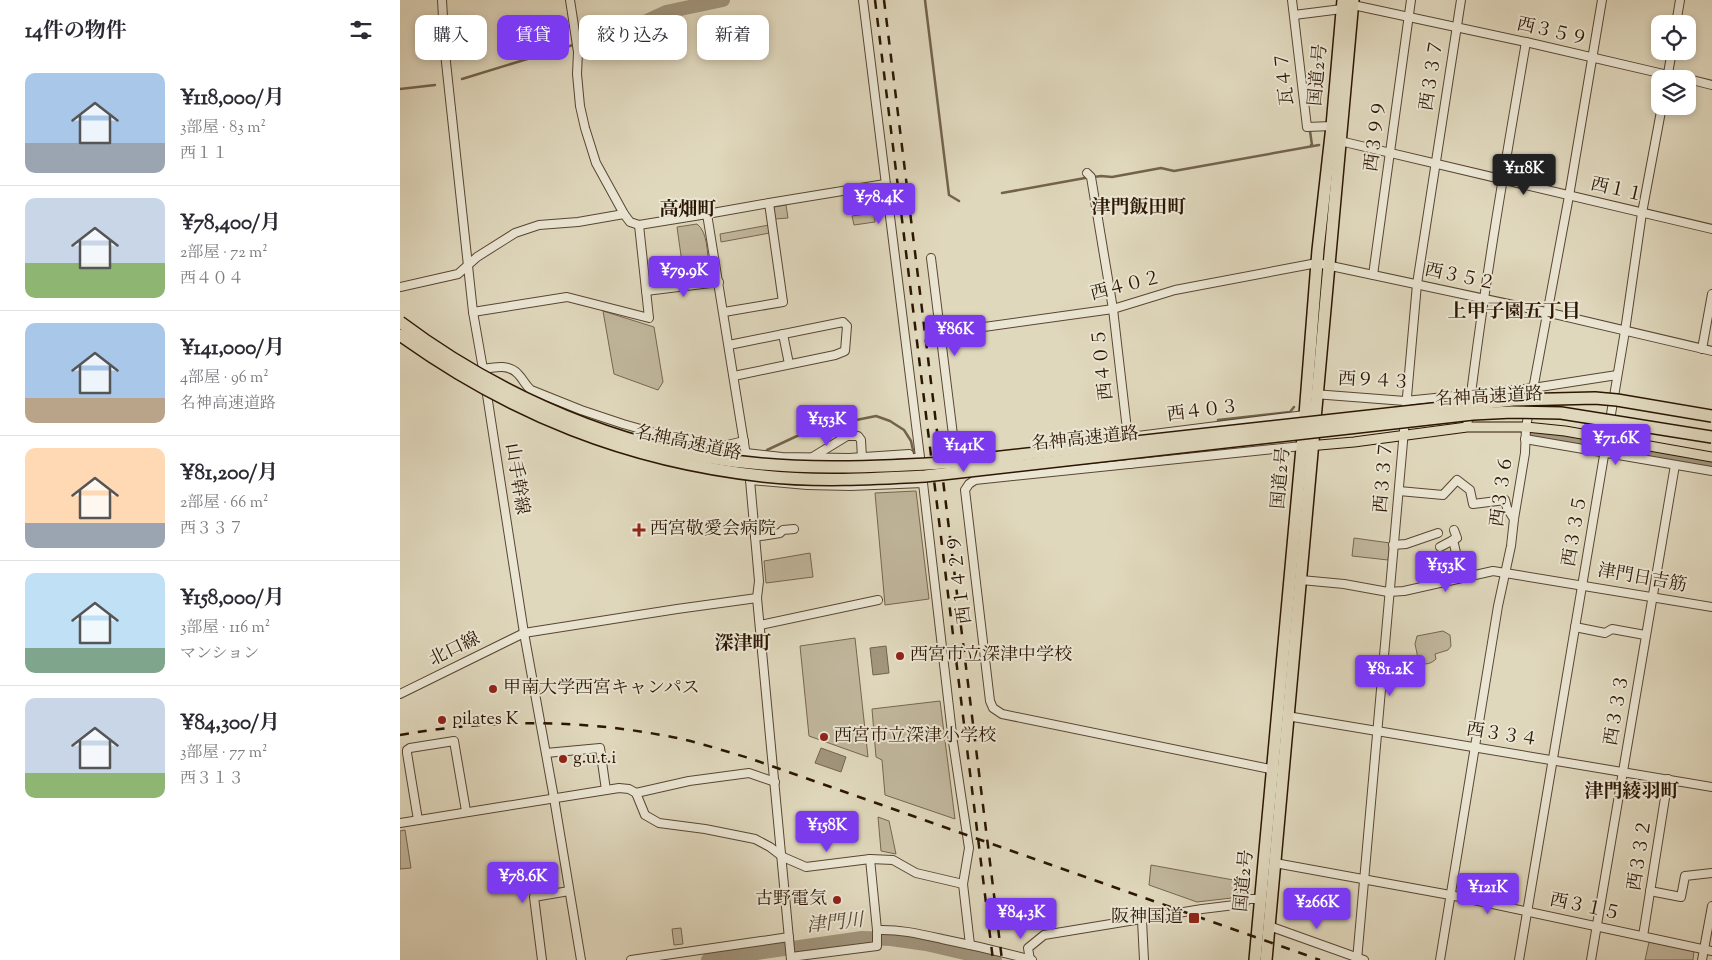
<!DOCTYPE html>
<html lang="ja">
<head>
<meta charset="utf-8">
<style>
  :root { --surface:#fff; --page:#f7f7f7; --text:#2b2b33; --muted:#7c7c81; --line:#e1e1e2; --accent:#7c3aed }
  body { margin:0; font-family:"Sorts Mill Goudy","Noto Serif JP",serif; background:var(--page); color:var(--text); height:100vh; display:flex; flex-direction:column; font-size:19px; white-space:nowrap }
  * { box-sizing:border-box; margin:0 }
  p { font-size:16px; color:var(--muted) }
  .icon { flex:none; width:28px; height:28px; fill:none; stroke:currentColor; stroke-width:2; stroke-linecap:round; stroke-linejoin:round }
  .map { position:relative; flex:1; overflow:hidden }
  .panel { display:flex; flex-direction:column; background:var(--surface); width:400px }
  .panel>* { flex:none }
  .guide { position:absolute; left:15px; top:15px; width:475px; height:45px; display:flex; gap:10px }
  .buttons { position:absolute; left:1251px; top:15px; display:grid; gap:10px }
  .buttons a { display:grid; place-items:center; width:45px; height:45px; border-radius:10px; background:var(--surface); box-shadow:0 2px 8px #0003; font-size:25px }
  .price { position:absolute; translate:-50% -42px; padding:0 11px; border-radius:5px; background:var(--accent); color:#fff; font-size:16px; line-height:32px; filter:drop-shadow(0 1px 2px #0008) }
  .price::after { content:''; position:absolute; left:50%; top:30px; width:15px; height:11px; margin-left:-8px; background:inherit; clip-path:polygon(0 0,100% 0,50% 100%) }
  .price.selected { background:#222; color:#fff }
  ul { padding:0; list-style:none }
  li { display:flex; align-items:center; gap:15px; height:125px; padding:0 25px }
  li+li { border-top:1px solid var(--line) }
  li span { display:grid; place-items:center; flex:none; width:140px; height:100px; border-radius:10px; color:#555 }
  li>.icon { margin-inline-start:auto }
  span .icon { width:60px; height:60px; fill:#fffc; stroke-width:1 }
  li b { font-size:21px }
  h2 { display:flex; justify-content:space-between; align-items:center; height:60px; padding:0 25px; font-size:21px }
  .pill { padding:0 18px; border-radius:10px; background:var(--surface); box-shadow:0 2px 8px #0003; font-size:18px; line-height:45px }
  .pill.selected { background:var(--accent); color:#fff }
  main { display:flex; flex:1; min-height:0 }
  .map>svg:first-child { display:block }
</style>
</head>
<body>
<main>
<section class="panel">
<h2>14件の物件<svg class="icon" aria-label="filters" viewBox="0 0 24 24"><path d="M4 7h16M4 17h16"/><circle cx="9" cy="7" r="2"/><circle cx="15" cy="17" r="2"/></svg></h2>
<ul>
<li><span style="background:linear-gradient(#a9c7e8 70%,#9aa5b1 0)"><svg class="icon" aria-label="home" viewBox="0 0 24 24"><path d="M3 11l9-7 9 7M6 9v11h12V9"/></svg></span><div><b>¥118,000/月</b><p>3部屋 · 83 m²</p><p>西１１</p></div></li>
<li><span style="background:linear-gradient(#c9d6e8 65%,#8fb573 0)"><svg class="icon" aria-label="home" viewBox="0 0 24 24"><path d="M3 11l9-7 9 7M6 9v11h12V9"/></svg></span><div><b>¥78,400/月</b><p>2部屋 · 72 m²</p><p>西４０４</p></div></li>
<li><span style="background:linear-gradient(#a9c7e8 75%,#b9a48a 0)"><svg class="icon" aria-label="home" viewBox="0 0 24 24"><path d="M3 11l9-7 9 7M6 9v11h12V9"/></svg></span><div><b>¥141,000/月</b><p>4部屋 · 96 m²</p><p>名神高速道路</p></div></li>
<li><span style="background:linear-gradient(#ffd9b3 75%,#9aa5b1 0)"><svg class="icon" aria-label="home" viewBox="0 0 24 24"><path d="M3 11l9-7 9 7M6 9v11h12V9"/></svg></span><div><b>¥81,200/月</b><p>2部屋 · 66 m²</p><p>西３３７</p></div></li>
<li><span style="background:linear-gradient(#bfe0f5 75%,#7fa58c 0)"><svg class="icon" aria-label="home" viewBox="0 0 24 24"><path d="M3 11l9-7 9 7M6 9v11h12V9"/></svg></span><div><b>¥158,000/月</b><p>3部屋 · 116 m²</p><p>マンション</p></div></li>
<li><span style="background:linear-gradient(#c9d6e8 75%,#8fb573 0)"><svg class="icon" aria-label="home" viewBox="0 0 24 24"><path d="M3 11l9-7 9 7M6 9v11h12V9"/></svg></span><div><b>¥84,300/月</b><p>3部屋 · 77 m²</p><p>西３１３</p></div></li>
</ul>
</section>
<div class="map">
<svg width="1312" height="960" viewBox="0 0 1312 960">
  <rect width="100%" height="100%" fill="#e0d8bd"/>
  <filter id="stains"><feTurbulence type="fractalNoise" baseFrequency=".004" numOctaves="4"/><feColorMatrix values="0 0 0 0 .2 0 0 0 0 .09 0 0 0 0 .02 0 0 0 .5 -.17"/></filter>
  <radialGradient id="worn" r=".72"><stop offset=".6" stop-color="#630" stop-opacity="0"/><stop offset="1" stop-color="#630" stop-opacity=".3"/></radialGradient>
  <g fill="#c1b79d" stroke="#766650">
    <path d="M386,205L388,218L375,219L374,207Z"/>
    <path d="M474,213L475,222L454,225L452,216Z"/>
    <path d="M297,224C308,232 307,254 309,266L297,268L298,282L285,284L277,227Z"/>
    <path d="M369,225L370,233L321,242L320,234Z"/>
    <path d="M203,311L254,327L263,382L258,390L214,374Z"/>
    <path d="M516,491L529,599L485,605L475,493Z"/>
    <path d="M954,538L990,543L988,560L952,556Z"/>
    <path d="M410,553L413,577L366,583L364,561Z"/>
    <path d="M1043,631L1050,635L1051,646L1048,650L1035,654L1036,659C1031,664 1025,665 1019,663L1015,644L1017,636Z"/>
    <path d="M455,638L468,757L409,736L400,646Z"/>
    <path d="M540,701L555,819L485,795L482,760L476,757L472,709Z"/>
    <path d="M478,817L489,821L496,854L481,851Z"/>
    <path d="M5,830L11,868L0,869V831Z"/>
    <path d="M751,865L850,883L849,896L797,902L749,885Z"/>
    <path d="M281,928L283,944L274,945L272,929Z"/>
    <path d="M1249,942L1294,951L1293,960H1245Z"/>
  </g>
  <g fill="#a2967e" stroke="#72634d">
    <path d="M486,646L489,673L473,675L470,648Z"/>
    <path d="M421,748L446,757L441,772L415,763Z"/>
  </g>
  <g fill="none" stroke-linecap="round" stroke-linejoin="round">
    <g stroke="#72634d" stroke-width="2.5">
      <path d="M525,0L549,195L559,201"/>
      <path d="M62,79L173,45"/>
      <path d="M0,89L35,85"/>
      <path d="M910,131L912,145H911"/>
      <path d="M694,177L701,176L712,177L761,168L774,171L919,145"/>
      <path d="M602,193L685,178"/>
      <path d="M818,420L890,412L894,407"/>
      <path d="M367,450L412,429L476,416L490,421L504,430L511,441L514,455"/>
    </g>
    <g stroke="#a2967e" stroke-width="14">
      <path d="M180,42L192,37L229,29L266,12L323,0"/>
      <path d="M1131,435L1312,465"/>
      <path d="M308,960L462,938L491,939L526,944L595,960"/>
    </g>
    <g stroke="#584632" stroke-width="10">
      <g id="minor">
        <path d="M42,0L45,53L73,312L83,369L124,633L154,798L181,960"/>
        <path d="M170,0L178,52L177,74L180,106L185,128L196,163L224,214L230,222L239,225L307,214L350,480L359,581L357,598L391,960"/>
        <path d="M463,0L520,457L510,459"/>
        <path d="M892,0L907,127L932,126"/>
        <path d="M953,5L1126,42L1285,79"/>
        <path d="M894,15L942,9"/>
        <path d="M1276,24L1280,0"/>
        <path d="M1267,79L1272,51"/>
        <path d="M1288,79L1312,85"/>
        <path d="M940,141L1312,229"/>
        <path d="M687,173L691,177L713,309L731,464"/>
        <path d="M307,214L369,203L485,184"/>
        <path d="M531,258L556,459L564,458"/>
        <path d="M973,275L1011,0"/>
        <path d="M0,287L58,274L77,257L115,233L139,225L178,222L224,214"/>
        <path d="M246,291L319,282"/>
        <path d="M73,312L167,297L249,318L239,225"/>
        <path d="M324,312L383,302L369,203"/>
        <path d="M541,333L713,309L775,290L917,263L1146,312L1312,351"/>
        <path d="M383,334L389,364"/>
        <path d="M329,345L443,322L447,326L445,351L435,355L334,376"/>
        <path d="M1302,349L1312,294"/>
        <path d="M83,369C95,367 109,364 118,374C124,380 124,384 131,390L181,410L223,424L269,437L323,446L344,441"/>
        <path d="M914,394L1005,401L1133,388L1217,375"/>
        <path d="M1067,427C1082,298 1104,170 1126,42"/>
        <path d="M1125,439L1312,471"/>
        <path d="M706,440L905,415"/>
        <path d="M346,453L382,457L449,458L509,454L510,463"/>
        <path d="M411,458L447,436H458L461,440L462,458"/>
        <path d="M350,480L407,485L450,486L523,483L553,742L569,848L563,884L570,945"/>
        <path d="M999,491L1043,495L1057,480L1070,490L1073,504L1105,500L1107,508L1114,519"/>
        <path d="M355,537L380,533L383,530L394,529"/>
        <path d="M1053,540L1062,578"/>
        <path d="M993,545L1006,544L1038,533"/>
        <path d="M1040,547L1057,538L1054,530"/>
        <path d="M901,580L944,584L988,592L1004,591L1093,571L1312,607"/>
        <path d="M360,625L478,600"/>
        <path d="M1175,627L1205,633L1212,629L1245,635"/>
        <path d="M0,694L124,633L277,609L357,598"/>
        <path d="M887,716L1312,787"/>
        <path d="M146,753L200,748L206,790"/>
        <path d="M875,770L602,714L593,708L590,701L565,490L569,484L575,480L902,446"/>
        <path d="M236,793L289,781L349,773L375,782"/>
        <path d="M18,820L7,753V750L10,748L54,741L66,811"/>
        <path d="M0,823L219,788L229,789L236,793L245,815L259,823L305,829L355,839L370,847L383,857L406,867L470,859L493,860L516,873L563,884"/>
        <path d="M875,863L1050,895L1312,951"/>
        <path d="M1250,891L1281,897L1285,876L1312,873"/>
        <path d="M742,920L744,960"/>
        <path d="M869,926L964,960"/>
        <path d="M477,930C499,929 520,934 542,939C572,945 602,952 632,960"/>
        <path d="M1243,936L1268,779"/>
        <path d="M391,957L477,946V930L470,859"/>
        <path d="M142,960L134,897L169,891"/>
        <path d="M231,960L389,937"/>
        <path d="M630,960L628,948L644,935L802,909L843,904L848,899H861"/>
        <path d="M957,960L1017,284L1061,0"/>
        <path d="M1040,960L1098,606L1111,546L1114,519L1125,453L1126,427L1169,196L1202,0"/>
        <path d="M1119,960L1225,331L1242,213L1262,106"/>
        <path d="M1191,960L1275,465"/>
        <path d="M1302,960L1312,906"/>
      </g>
    </g>
    <g stroke="#2b1603" stroke-width="11">
      <path id="major" d="M908,446L954,442L1067,427H1126L1165,431L1312,457"/>
    </g>
    <g stroke="#2b1603" stroke-width="14">
      <g id="highway">
        <path d="M855,960L905,415L918,250L932,126L943,0"/>
        <path d="M866,960L953,0"/>
      </g>
    </g>
    <use href="#minor" stroke="#ebe6d4" stroke-width="8"/>
    <use href="#major" stroke="#e0d8bd" stroke-width="9"/>
    <use href="#highway" stroke="#e0d8bd" stroke-width="11"/>
    <g stroke="#2b1603" stroke-width="2.5" stroke-dasharray="9 9" stroke-linecap="butt">
      <path d="M475,0L593,960"/>
      <path d="M484,0L602,960"/>
      <path d="M0,735C91,719 181,719 272,737C298,742 324,751 349,758L920,960"/>
    </g>
    <g stroke="#2b1603" stroke-width="14" stroke-linecap="butt">
      <g id="highway-bridge">
        <path d="M0,322C88,388 197,439 306,457C389,471 473,468 556,462L1113,400L1195,398L1217,400L1312,416"/>
        <path d="M0,335C110,414 227,461 363,476C416,482 471,479 525,476L1073,414L1112,412L1161,413L1312,437"/>
      </g>
    </g>
    <use href="#highway-bridge" stroke="#e0d8bd" stroke-width="11"/>
  </g>
  <g fill="#8f2418" stroke="#ebe6d4" stroke-width="2">
    <path d="M236.5 522.5h5v5h5v5h-5v5h-5v-5h-5v-5h5z"/>
    <circle cx="500" cy="656" r="5"/>
    <circle cx="93" cy="689" r="5"/>
    <circle cx="42" cy="720" r="5"/>
    <circle cx="424" cy="737" r="5"/>
    <circle cx="163" cy="759" r="5"/>
    <circle cx="437" cy="900" r="5"/>
    <rect x="788" y="912" width="12" height="12" rx="2.5"/>
  </g>
  <g text-anchor="middle" dominant-baseline="central" stroke-width="4" stroke-linejoin="round" paint-order="stroke">
    <g font-size="18" fill="#2b1603" stroke="#ebe6d4">
      <text transform="translate(1152 33) rotate(13)">西３５９</text>
      <text transform="translate(919 75) rotate(-85)">国道2号</text>
      <text transform="translate(1033 75) rotate(-81)">西３３７</text>
      <text transform="translate(886 78) rotate(-96)">瓦４７</text>
      <text transform="translate(977 136) rotate(-82)">西３９９</text>
      <text transform="translate(1217 191) rotate(13)">西１１</text>
      <text transform="translate(1060 278) rotate(12)">西３５２</text>
      <text transform="translate(726 287) rotate(-14)">西４０２</text>
      <text transform="translate(704 364) rotate(-96)">西４０５</text>
      <text transform="translate(974 382) rotate(3)">西９４３</text>
      <text transform="translate(1089 398) rotate(-3)">名神高速道路</text>
      <text transform="translate(803 412) rotate(-7)">西４０３</text>
      <text transform="translate(685 440) rotate(-6)">名神高速道路</text>
      <text transform="translate(288 444) rotate(12)">名神高速道路</text>
      <text transform="translate(985 477) rotate(-85)">西３３７</text>
      <text transform="translate(882 478) rotate(-85)">国道2号</text>
      <text transform="translate(116 479) rotate(81)">山手幹線</text>
      <text transform="translate(1103 491) rotate(-82)">西３３６</text>
      <text transform="translate(1176 531) rotate(-80)">西３３５</text>
      <text transform="translate(561 579) rotate(-97)">西１４２９</text>
      <text transform="translate(1242 579) rotate(10)">津門日吉筋</text>
      <text transform="translate(55 650) rotate(-26)">北口線</text>
      <text transform="translate(1218 710) rotate(-80)">西３３３</text>
      <text transform="translate(1102 736) rotate(9)">西３３４</text>
      <text transform="translate(1241 855) rotate(-81)">西３３２</text>
      <text transform="translate(845 881) rotate(-84)">国道2号</text>
      <text transform="translate(1185 908) rotate(12)">西３１５</text>
    </g>
    <g font-size="18" fill="#2b1603" stroke="#ebe6d4" text-anchor="start">
      <text x="250" y="530">西宮敬愛会病院</text>
      <text x="510" y="656">西宮市立深津中学校</text>
      <text x="103" y="689">甲南大学西宮キャンパス</text>
      <text x="52" y="720">pilates K</text>
      <text x="434" y="737">西宮市立深津小学校</text>
      <text x="173" y="759">g.u.t.i</text>
      <text x="427" y="900" text-anchor="end">古野電気</text>
      <text x="783" y="918" text-anchor="end">阪神国道</text>
    </g>
    <g font-size="19" font-weight="bold" fill="#2b1603" stroke="#ebe6d4">
      <text x="739" y="208">津門飯田町</text>
      <text x="288" y="210">高畑町</text>
      <text x="1114" y="312">上甲子園五丁目</text>
      <text x="343" y="644">深津町</text>
      <text x="1232" y="792">津門綾羽町</text>
    </g>
    <g font-size="19" font-style="italic" fill="#5b4934" stroke="#ebe6d4">
      <text transform="translate(435 924) rotate(-6)">津門川</text>
    </g>
  </g>
  <rect width="100%" height="100%" filter="url(#stains)"/>
  <rect width="100%" height="100%" fill="url(#worn)"/>
</svg>
<div class="buttons">
<a><svg class="icon" aria-label="locate" viewBox="0 0 24 24"><circle cx="12" cy="12" r="6"/><path d="M12 2v4M12 18v4M2 12h4M18 12h4"/></svg></a>
<a><svg class="icon" aria-label="layers" viewBox="0 0 24 24"><path d="M12 4l9 5-9 5-9-5zM3 14l9 5 9-5"/></svg></a>
</div>
<b class="price selected" style="left:1124px;top:196px">¥118K</b>
<b class="price" style="left:479px;top:225px">¥78.4K</b>
<b class="price" style="left:284px;top:298px">¥79.9K</b>
<b class="price" style="left:555px;top:357px">¥86K</b>
<b class="price" style="left:427px;top:447px">¥153K</b>
<b class="price" style="left:1216px;top:466px">¥71.6K</b>
<b class="price" style="left:564px;top:473px">¥141K</b>
<b class="price" style="left:1046px;top:593px">¥153K</b>
<b class="price" style="left:990px;top:697px">¥81.2K</b>
<b class="price" style="left:427px;top:853px">¥158K</b>
<b class="price" style="left:123px;top:904px">¥78.6K</b>
<b class="price" style="left:1088px;top:915px">¥121K</b>
<b class="price" style="left:917px;top:930px">¥266K</b>
<b class="price" style="left:621px;top:940px">¥84.3K</b>
<div class="guide">
<a class="pill">購入</a>
<a class="pill selected">賃貸</a>
<a class="pill">絞り込み</a>
<a class="pill">新着</a>
</div>
</div>
</main>
</body>
</html>
